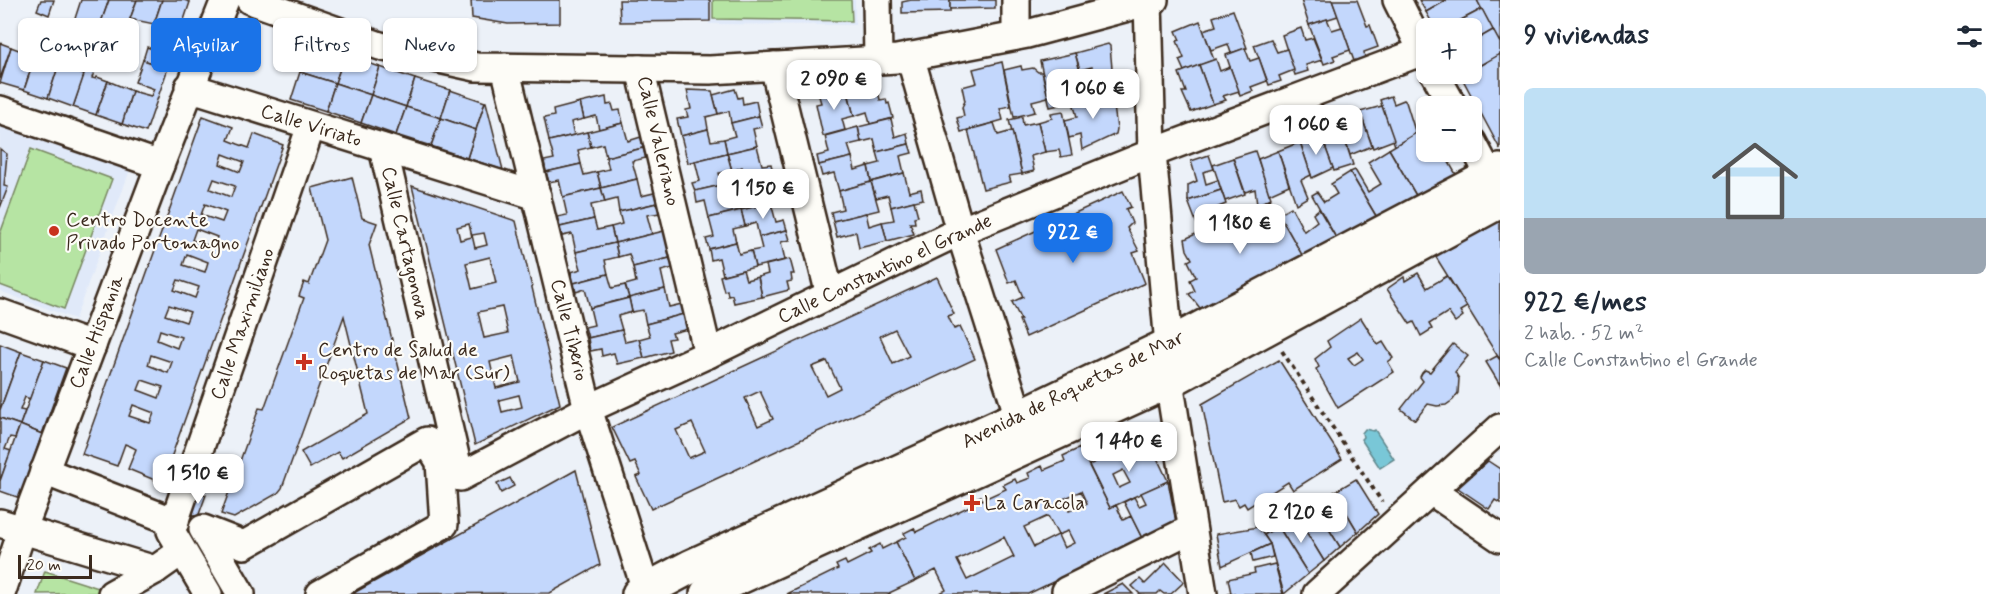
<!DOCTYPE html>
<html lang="es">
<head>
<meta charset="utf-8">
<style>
  :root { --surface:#fff; --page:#f6f6f7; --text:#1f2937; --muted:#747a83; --line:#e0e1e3; --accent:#1a73e8 }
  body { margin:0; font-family:Mynerve,sans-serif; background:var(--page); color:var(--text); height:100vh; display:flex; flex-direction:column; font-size:22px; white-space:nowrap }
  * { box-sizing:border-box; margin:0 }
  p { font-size:20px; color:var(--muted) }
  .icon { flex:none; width:33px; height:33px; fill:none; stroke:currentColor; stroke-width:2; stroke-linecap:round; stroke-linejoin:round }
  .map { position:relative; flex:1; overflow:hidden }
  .details { display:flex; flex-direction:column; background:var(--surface); width:510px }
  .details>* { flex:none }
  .top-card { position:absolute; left:18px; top:18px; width:570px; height:54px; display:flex; gap:12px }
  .buttons { position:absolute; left:1416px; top:18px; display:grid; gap:12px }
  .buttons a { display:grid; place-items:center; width:66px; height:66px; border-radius:9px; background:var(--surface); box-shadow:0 2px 4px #0004; font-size:30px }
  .scale { position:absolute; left:18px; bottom:15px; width:74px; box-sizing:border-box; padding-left:6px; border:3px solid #3b2a1e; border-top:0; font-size:16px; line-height:21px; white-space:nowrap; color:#3b2a1e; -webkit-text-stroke:4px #fdfcf7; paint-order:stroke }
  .price { position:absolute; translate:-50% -51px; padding:0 14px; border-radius:12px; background:#fff; color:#222; font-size:20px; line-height:39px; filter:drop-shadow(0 2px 3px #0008) }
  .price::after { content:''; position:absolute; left:50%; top:36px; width:18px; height:14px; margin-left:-9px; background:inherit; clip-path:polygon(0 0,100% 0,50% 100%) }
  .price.active { background:var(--accent); color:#fff }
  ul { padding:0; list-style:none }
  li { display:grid; align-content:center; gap:12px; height:318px; padding:0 24px }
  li+li { border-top:2px solid var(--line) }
  li span { display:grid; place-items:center; height:186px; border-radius:9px; color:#555 }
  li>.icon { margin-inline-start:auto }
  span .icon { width:108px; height:108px; fill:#fffc; stroke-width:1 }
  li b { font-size:26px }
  h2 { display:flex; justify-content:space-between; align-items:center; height:72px; padding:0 24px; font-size:26px }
  .pill { padding:0 21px; border-radius:9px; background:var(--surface); box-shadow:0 2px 4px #0004; font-size:21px; line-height:54px }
  .pill.active { background:var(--accent); color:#fff }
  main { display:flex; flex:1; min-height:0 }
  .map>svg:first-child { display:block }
</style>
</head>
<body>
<main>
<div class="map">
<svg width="1500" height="594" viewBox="0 0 1500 594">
  <rect width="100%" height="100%" fill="#ecf1f8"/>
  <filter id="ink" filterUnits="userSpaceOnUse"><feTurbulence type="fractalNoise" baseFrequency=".0167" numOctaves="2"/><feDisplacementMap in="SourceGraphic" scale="12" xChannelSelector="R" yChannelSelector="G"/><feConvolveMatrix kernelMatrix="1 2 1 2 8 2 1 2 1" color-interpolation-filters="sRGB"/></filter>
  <g filter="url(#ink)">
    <g fill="#e0e9f9">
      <path d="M708,0H855V25L709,24Z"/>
      <path d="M0,124L130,170L75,319L0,291Z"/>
    </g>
    <g fill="#b6e4a3" stroke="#788760" stroke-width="1.5">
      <path d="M713,0H851L852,21L713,19Z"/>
      <path d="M31,149L112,179L64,309L0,285V234Z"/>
      <path d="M45,571L114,593L37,594Z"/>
    </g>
    <path fill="#79c7d7" stroke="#60888d" stroke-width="1.5" d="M1365,429L1373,431L1375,430L1394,459L1380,468L1361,439L1363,437L1362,433Z"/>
    <g fill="#c3d7fc" stroke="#3b2a1e" stroke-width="1.5" fill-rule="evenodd">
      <path d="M41,0H54L49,15L37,10Z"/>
      <path d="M81,0H109L94,42L70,34Z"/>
      <path d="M109,0H137L126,30L110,24L103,45L94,42Z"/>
      <path d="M137,0H162L154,24L130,19Z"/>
      <path d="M162,0H184L190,2L179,35L154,24Z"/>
      <path d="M471,0H560V23L508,24L472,18Z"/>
      <path d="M619,0H710V21L620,22Z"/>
      <path d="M911,0H950V12L902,13V2Z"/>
      <path d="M950,0H995V8L950,9Z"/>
      <path d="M1301,0H1332L1338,16L1309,25Z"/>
      <path d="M1332,0H1357L1367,26L1370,25L1378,47L1364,52L1365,58L1354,61Z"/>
      <path d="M1419,0H1447L1426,12Z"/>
      <path d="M1447,0H1477L1482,9L1446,28H1435L1426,12Z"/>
      <path d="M1477,0H1500V42H1499Z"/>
      <path d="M1482,9L1493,30L1483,36L1472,42V28H1446Z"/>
      <path d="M1233,10L1247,48L1231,53L1228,44L1211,50L1203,30L1216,26L1213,17Z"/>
      <path d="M1327,19L1332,30L1342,27L1350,50L1333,56L1335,60L1324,64L1309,25Z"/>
      <path d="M1200,21L1214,60L1184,71L1179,60L1184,58L1177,41L1180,40L1176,31Z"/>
      <path d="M37,22L45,25L24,90L0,83L11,47L24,52L25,48L29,46Z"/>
      <path d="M1301,28L1305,40L1313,38L1322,60L1306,65L1308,71L1295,75L1282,35Z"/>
      <path d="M1493,30L1500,43V54L1472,70V42Z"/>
      <path d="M1271,39L1277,52L1287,49L1294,70L1279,76L1281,81L1269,85L1254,45Z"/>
      <path d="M94,42L103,45L92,78L96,79L97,77L108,81L96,115L73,107Z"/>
      <path d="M0,43L11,47L0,79Z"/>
      <path d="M309,44L345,55L335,83L300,72Z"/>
      <path d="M1108,44L1110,46L1114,91L1087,98L1083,84L1095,80L1092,67L1080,70L1075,53Z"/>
      <path d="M147,47L172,56L168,68L143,60Z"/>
      <path d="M1245,48L1250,61L1259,58L1267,81L1251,87L1253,91L1240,96L1226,55Z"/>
      <path d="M1075,53L1085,90L1072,94L1073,102L1050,107L1040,61Z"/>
      <path d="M1500,54V149L1461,76L1472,74V70Z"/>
      <path d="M345,55L380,67L371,95L335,83Z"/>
      <path d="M35,57L59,64L48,98L24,90Z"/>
      <path d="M1216,59L1220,71L1230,67L1239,91L1223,96L1226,100L1213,104L1199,65Z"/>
      <path d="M143,60L168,68L146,132L122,124L132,91L151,96L154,89L135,82Z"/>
      <path d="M1002,62L1011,106L1000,108L1003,120L961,132L957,118L964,116L962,107L965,101L962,87L977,83L973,69Z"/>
      <path d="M59,64L84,75L73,107L48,98Z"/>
      <path d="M1199,65L1213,104L1191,112L1182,92H1186L1179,73Z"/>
      <path d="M1021,66L1022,70L1033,68L1038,72H1042L1048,97L1032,101L1035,112L1014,117L1004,70Z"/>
      <path d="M380,67L415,79L406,107L371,95Z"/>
      <path d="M300,72L335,83L326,111L291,100Z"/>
      <path d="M415,79L450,90L441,118L406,107Z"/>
      <path d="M108,81L132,91L122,124L96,115Z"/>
      <path d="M335,83L371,95L361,123L326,111Z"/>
      <path d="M877,87L880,100L886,99L887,104L889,103L893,118L870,124L867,112L854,116L849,96Z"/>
      <path d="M735,89L738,98L742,97L743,104L756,101L759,116L731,123L729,111L718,114L713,95Z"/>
      <path d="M834,89H847L854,116L842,119L845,130L823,136L816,104L821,103L818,93L834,91Z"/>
      <path d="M450,90L485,102L476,130L441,118Z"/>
      <path d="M687,90L712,91L718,114L706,117L708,129L681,136L677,119L688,117L686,110L691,109Z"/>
      <path d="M1112,91L1117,129L1116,134L1082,150L1080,135L1069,138L1065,120L1077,117L1073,102Z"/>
      <path d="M371,95L406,107L396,135L361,123Z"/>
      <path d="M1391,96L1394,104L1404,100L1406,102L1416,134L1395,146L1380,100Z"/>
      <path d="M606,97L607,105L612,104L614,111L620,110L623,123L599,129L596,116L584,119L580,103Z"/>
      <path d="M485,102H486L503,170L467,158Z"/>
      <path d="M580,103L584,119L571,122L574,135L549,141L544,118L554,116L553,110Z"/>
      <path d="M1382,106L1394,140L1373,148L1360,112Z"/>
      <path d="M406,107L441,118L431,146L396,135Z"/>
      <path d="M1063,111L1072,155L1061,157L1059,150L1045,152L1038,122L1052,118L1051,113Z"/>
      <path d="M1360,112L1372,146L1350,155L1338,119Z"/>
      <path d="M203,116L233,127L228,140L238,144L249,148L254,134L283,145L162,483L128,469L136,449L130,446L125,444L117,466L82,454ZM223,154L244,162L240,172L220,164ZM214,179L235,186L231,197L210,189ZM205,204L226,212L222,222L201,215ZM196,229L217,237L213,247L192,240ZM187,254L208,262L205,272L183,265ZM178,280L199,287L195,298L174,290ZM169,305L190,312L186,322L165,315ZM160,330L181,337L177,348L157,340ZM151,355L172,362L168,373L148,365ZM142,380L163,387L159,398L138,390ZM133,405L154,413L150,423L129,416Z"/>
      <path d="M759,116L762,127L753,129L757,146L727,153L724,139L735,136L731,123Z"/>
      <path d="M1022,117L1023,125L1038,122L1045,152L1031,156L1034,171L1022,174L1009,120Z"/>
      <path d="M441,118L476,130L467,158L431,146Z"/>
      <path d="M891,119L895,137L907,133L909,144L877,152L874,139L861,142L858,127Z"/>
      <path d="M623,123L628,141L641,137L643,148L606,157L603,144L591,147L587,132Z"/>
      <path d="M994,123L998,135L1012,131L1022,174L1009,176L1011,182L983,189L968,130Z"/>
      <path d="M858,127L861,142L848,145L852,157L819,165L817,156L829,153L825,136Z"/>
      <path d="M1426,127V152H1443L1457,176L1418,199L1389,149Z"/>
      <path d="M1341,128L1353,165L1334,171L1321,135Z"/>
      <path d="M708,129L711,141L724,139L727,153L688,163L681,136Z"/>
      <path d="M587,132L591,147L578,150L581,164L546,172L544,161L554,159L549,141Z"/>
      <path d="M1321,135L1333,168L1312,178L1300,142Z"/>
      <path d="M1300,142L1311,175L1301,180L1308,197L1296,204L1278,151Z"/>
      <path d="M909,144L912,153L900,156L904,173L871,182L868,166L880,163L877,152Z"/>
      <path d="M757,146L762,165L771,164L773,172L745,179L742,167L732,171L727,153Z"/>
      <path d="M643,148L646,158L632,161L637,179L601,188L597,172L609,169L606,157Z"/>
      <path d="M0,149L7,154L4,186L8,187L0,208Z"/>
      <path d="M1389,149L1418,199L1379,221L1350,172L1355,170L1368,192L1381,184L1368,162Z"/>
      <path d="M1255,151L1271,198L1257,205L1255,189L1245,192L1233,158Z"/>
      <path d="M1278,151L1289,185L1269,194L1258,159Z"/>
      <path d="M727,153L732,171L719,173L722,185L695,191L692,183L700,181L695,161Z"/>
      <path d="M1209,155L1214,169L1203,172L1206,184L1218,180L1221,190L1188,201V185L1197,181L1191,161Z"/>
      <path d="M852,157L855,170L868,166L871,182L839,191L834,173L822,176L819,165Z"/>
      <path d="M1233,158L1245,194L1225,201L1213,165Z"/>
      <path d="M581,164L584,175L597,172L601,188L563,197L559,180L549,182L546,172Z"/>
      <path d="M773,172L776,183L767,185L771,203L741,210L737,195L748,192L745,179Z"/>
      <path d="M1350,172L1379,221L1339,243L1312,195L1317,192L1324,202L1337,194L1331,184Z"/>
      <path d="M904,173L909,192L921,189L923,199L891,207L888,195L876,198L871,182Z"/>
      <path d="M352,177L362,218L377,223L369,245L411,418L342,458L338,452L310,468L301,452L368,414L344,316L282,488L278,493L234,518L221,514L259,408L264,409L304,298L299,296L304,282L309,284L325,240L312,188Z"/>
      <path d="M637,179L641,196L654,193L657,203L619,212L617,199L605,202L601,188Z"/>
      <path d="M734,182L741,210L709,218L705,201L697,203L695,191Z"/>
      <path d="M871,182L879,210L833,221L831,212L843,209L839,191Z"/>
      <path d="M412,186L516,221L560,404L475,445ZM469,224L472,237L460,240L457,227ZM484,233L487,245L475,248L472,235ZM490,257L496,283L472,289L466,263ZM502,307L508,333L484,338L478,312ZM514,356L520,382L496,388L490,362ZM519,395L522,407L502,412L499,400Z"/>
      <path d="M601,188L605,202L591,205L594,219L560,227L557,217L567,215L563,197Z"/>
      <path d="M1221,190L1226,204L1216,208L1221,222L1200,232L1188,201Z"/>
      <path d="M1123,191L1131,207L1126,209L1132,223L1127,228L1139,251L1133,253L1145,283L1026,337L1019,320H1021L1012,302L1023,297L1016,280L1009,283L996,249Z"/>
      <path d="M1270,199L1305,260L1203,312L1189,294L1195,291L1190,280L1196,277L1188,261L1192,259L1187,250L1185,239Z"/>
      <path d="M914,201L918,216L914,217L915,223H910L914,234L887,241L882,222L894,220L891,207Z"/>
      <path d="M657,203L660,213L647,215L652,234L615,243L611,227L622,224L619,212Z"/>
      <path d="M771,203L776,222L784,220L787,230L759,237L756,223L745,226L741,210Z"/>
      <path d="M1291,207L1304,231L1317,221L1313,214L1319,209L1339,243L1305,260L1279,214Z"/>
      <path d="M741,210L745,226L733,229L736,242L709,249L706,239L714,237L709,218Z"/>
      <path d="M866,213L869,226L882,222L887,241L859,248L856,232L837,237L833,221Z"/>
      <path d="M1500,218V360L1434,254Z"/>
      <path d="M594,219L597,230L611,227L615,243L576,252L572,234L562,236L560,227Z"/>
      <path d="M787,230L790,240L781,242L785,260L755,267L751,251L762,249L759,237Z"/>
      <path d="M664,231L670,258L633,267L629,254L618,257L615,243Z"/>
      <path d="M736,242L739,254L751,251L755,267L723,275L719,258L711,260L709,249Z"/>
      <path d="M615,243L618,257L605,260L608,274L574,283L571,272L581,269L576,252Z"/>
      <path d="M670,258L673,268L661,271L665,289L629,298L625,285L636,282L633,267Z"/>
      <path d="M790,259L794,274H791L792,281L787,282L789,290L762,297L758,277L768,274L766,265Z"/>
      <path d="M743,270L746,280L758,277L762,297L734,303L732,295L728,296L727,290L724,291L720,276Z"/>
      <path d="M1418,273L1427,288L1447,276L1467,307L1460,311L1463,316L1455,322L1448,312L1429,324L1432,329L1421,336L1414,322L1410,324L1387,289L1404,277L1405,281Z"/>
      <path d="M608,274L612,288L625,285L629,298L590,308L585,289L576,292L574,283Z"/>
      <path d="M937,277L954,314L948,316L954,329L960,327L975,359L651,509L636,477L641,475L635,462L630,464L612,427ZM895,329L909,356L893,364L880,336ZM827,361L840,388L826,395L812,367ZM760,391L773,419L758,426L745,398ZM692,423L705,451L689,458L676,430Z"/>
      <path d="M665,289L669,307L682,304L684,314L646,324L643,310L632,312L629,298Z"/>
      <path d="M629,298L632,312L618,316L622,330L588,338L585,327L594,325L590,308Z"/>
      <path d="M684,314L688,329L672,333L674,338L668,339L671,351L644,358L639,339L650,336L646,324Z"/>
      <path d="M1361,318L1378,345L1383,342L1393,358L1388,362L1394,372L1338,408L1316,369L1319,367L1315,359L1330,347L1327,341ZM1358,352L1363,359L1354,365L1348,358Z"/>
      <path d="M622,330L625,342L639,339L644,358L617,364L614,353L602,356L601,349L590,351L588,338Z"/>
      <path d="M0,344L21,352L0,410Z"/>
      <path d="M1453,344L1468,356L1455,372L1459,379L1458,393L1453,400L1446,405L1437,406L1428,404L1415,420L1401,409L1423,381L1420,377L1422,373L1425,370L1430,372Z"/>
      <path d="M21,352L44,360L30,399L25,397L20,410L25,411L20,425L0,418V410Z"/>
      <path d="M1497,356L1500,360V385L1486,362Z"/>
      <path d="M44,360L66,368L42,434L20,425Z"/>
      <path d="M1279,360L1342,459L1293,490L1288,482L1247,508L1244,503L1239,506L1235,499L1222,502L1202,404Z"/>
      <path d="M0,418L20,425L15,438L10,437L5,449L11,451L0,481Z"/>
      <path d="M20,425L42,434L20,498L0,491V481Z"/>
      <path d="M1147,437L1168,481L1110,508L1089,465ZM1123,470L1130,483L1119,488L1113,475Z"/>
      <path d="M1080,448L1110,508L1116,505L1123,520L1131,516L1142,538L1078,576L1076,571L1063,577L1056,586L1053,582L1028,594H938L946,590L936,570L915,581L896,542L906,537L904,533L914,528L916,532L974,504L971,500L981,496L982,500L1006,489L1003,485L1015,479L1017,483L1030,478L1028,473L1042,466L1044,470L1065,461L1063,456ZM1081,491L1087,504L1069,511L1063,499ZM1048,516L1058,535L1034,547L1024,527ZM1068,531L1074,543L1064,548L1058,535ZM1004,537L1014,557L967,580L957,560Z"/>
      <path d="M1488,461L1500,469V503L1495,500L1489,509L1458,488Z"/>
      <path d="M208,464L216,468L208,488L200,485Z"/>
      <path d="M576,470L600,565L550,593L352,594Z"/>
      <path d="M510,478L514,486L501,493L497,484Z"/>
      <path d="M1356,479L1378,514L1358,532L1334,492Z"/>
      <path d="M1168,481L1176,522L1142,538L1124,502L1134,497L1139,506L1146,503L1141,493Z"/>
      <path d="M198,492L206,495L198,517L190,514Z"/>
      <path d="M1334,492L1358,532L1340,547L1314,505Z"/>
      <path d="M1314,505L1340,547L1324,561L1296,515Z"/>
      <path d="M1296,515L1324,561L1308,574L1278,526Z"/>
      <path d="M1278,526L1308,574L1284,594L1270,544L1264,535Z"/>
      <path d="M1258,527L1270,544L1222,566L1216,534Z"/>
      <path d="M896,542L915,581L889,593L890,594H787L838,569L836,565L845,561L847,565L871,553L869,550L880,544L882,549Z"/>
      <path d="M1270,544L1273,557L1253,562L1251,553Z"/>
      <path d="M1166,563L1184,582L1171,594H1164L1160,591L1157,594H1140L1132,586L1140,579L1145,584Z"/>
      <path d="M1275,564L1283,594H1228L1231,593L1228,579L1255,573L1254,569Z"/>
      <path d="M1123,584L1133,594H1103Z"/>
    </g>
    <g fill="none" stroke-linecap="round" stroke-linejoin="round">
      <g stroke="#3b2a1e" stroke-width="32">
        <g id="minor">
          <path d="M250,0L380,46L476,67L710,70L897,59L1027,34L1154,0"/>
          <path d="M877,0L878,60"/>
          <path d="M1016,0V36"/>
          <path d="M1148,0L1152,153L1169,345V381L1203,594"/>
          <path d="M1397,0L1426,58"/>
          <path d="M910,56L960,231L1019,417"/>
          <path d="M774,66L830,295"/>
          <path d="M505,67L588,409L646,590L652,594"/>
          <path d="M640,69L708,354"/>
          <path d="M1435,74L1453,106"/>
          <path d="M189,87L537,196"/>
          <path d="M0,110L160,165"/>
          <path d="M1472,142L1490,176"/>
          <path d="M383,148L460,477L588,409L708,354L960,231L1152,153L1423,51"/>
          <path d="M0,313L92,346"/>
          <path d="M44,471L175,522"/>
          <path d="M1431,491L1500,538"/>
          <path d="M0,523L155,570L182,551"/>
          <path d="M1066,591L1191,529"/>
          <path d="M1,594L22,531L160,165L225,0"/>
          <path d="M112,594L155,570"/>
          <path d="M208,594L171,531L311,126"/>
          <path d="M241,594L203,529L244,545L427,441L440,462L444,524L320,594"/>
          <path d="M1317,594L1500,428"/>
        </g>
      </g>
      <g stroke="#3b2a1e" stroke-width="38">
        <g id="major">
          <path d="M639,594L690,567L1019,417L1169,345L1500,171"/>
          <path d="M707,594L731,581L1169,381L1500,201"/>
        </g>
      </g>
      <path stroke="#3b2a1e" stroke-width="4" stroke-dasharray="4.5 4.5" stroke-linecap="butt" d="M1282,351L1382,502"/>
      <use href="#minor" stroke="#fdfcf7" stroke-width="27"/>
      <use href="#major" stroke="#fdfcf7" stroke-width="33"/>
    </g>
  </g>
  <g fill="#c8321e" stroke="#fdfcf7" stroke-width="2">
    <circle cx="54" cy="231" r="6"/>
    <path d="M301 353h6v6h6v6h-6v6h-6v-6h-6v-6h6z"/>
    <path d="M969 494h6v6h6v6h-6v6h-6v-6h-6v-6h6z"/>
  </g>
  <g text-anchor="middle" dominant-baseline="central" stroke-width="4.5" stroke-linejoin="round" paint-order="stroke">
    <g font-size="20" fill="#3b2a1e" stroke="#fdfcf7">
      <text transform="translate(311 126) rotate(17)">Calle Viriato</text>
      <text transform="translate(658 141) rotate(77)">Calle Valeriano</text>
      <text transform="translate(405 243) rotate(77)">Calle Cartagonova</text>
      <text transform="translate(885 269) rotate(-25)">Calle Constantino el Grande</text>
      <text transform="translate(243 324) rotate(-71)">Calle Maximiliano</text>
      <text transform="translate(569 330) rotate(76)">Calle Tiberio</text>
      <text transform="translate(97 332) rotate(-69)">Calle Hispania</text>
      <text transform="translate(1073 390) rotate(-26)">Avenida de Roquetas de Mar</text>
    </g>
    <g font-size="20" fill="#3b2a1e" stroke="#fdfcf7" text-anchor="start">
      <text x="66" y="220">Centro Docente<tspan x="66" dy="23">Privado Portomagno</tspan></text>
      <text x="318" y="350">Centro de Salud de<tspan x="318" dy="23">Roquetas de Mar (Sur)</tspan></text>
      <text x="984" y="503">La Caracola</text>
    </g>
  </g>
</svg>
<div class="buttons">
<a>+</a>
<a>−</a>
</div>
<div class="scale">20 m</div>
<b class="price" style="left:834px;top:111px">2 090 €</b>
<b class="price" style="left:1093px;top:120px">1 060 €</b>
<b class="price" style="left:1316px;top:156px">1 060 €</b>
<b class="price" style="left:763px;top:220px">1 150 €</b>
<b class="price" style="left:1240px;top:255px">1 180 €</b>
<b class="price active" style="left:1073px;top:264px">922 €</b>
<b class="price" style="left:1129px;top:473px">1 440 €</b>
<b class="price" style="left:198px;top:505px">1 510 €</b>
<b class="price" style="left:1301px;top:544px">2 120 €</b>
<div class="top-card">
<a class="pill">Comprar</a>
<a class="pill active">Alquilar</a>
<a class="pill">Filtros</a>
<a class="pill">Nuevo</a>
</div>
</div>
<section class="details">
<h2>9 viviendas<svg class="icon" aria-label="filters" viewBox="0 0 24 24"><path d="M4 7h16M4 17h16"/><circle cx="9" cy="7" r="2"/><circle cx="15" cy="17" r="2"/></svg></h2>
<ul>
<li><span style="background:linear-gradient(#bfe0f5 70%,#9aa5b1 0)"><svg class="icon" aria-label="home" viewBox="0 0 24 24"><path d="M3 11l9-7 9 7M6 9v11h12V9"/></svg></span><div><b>922 €/mes</b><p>2 hab. · 52 m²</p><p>Calle Constantino el Grande</p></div></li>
</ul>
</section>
</main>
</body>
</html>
